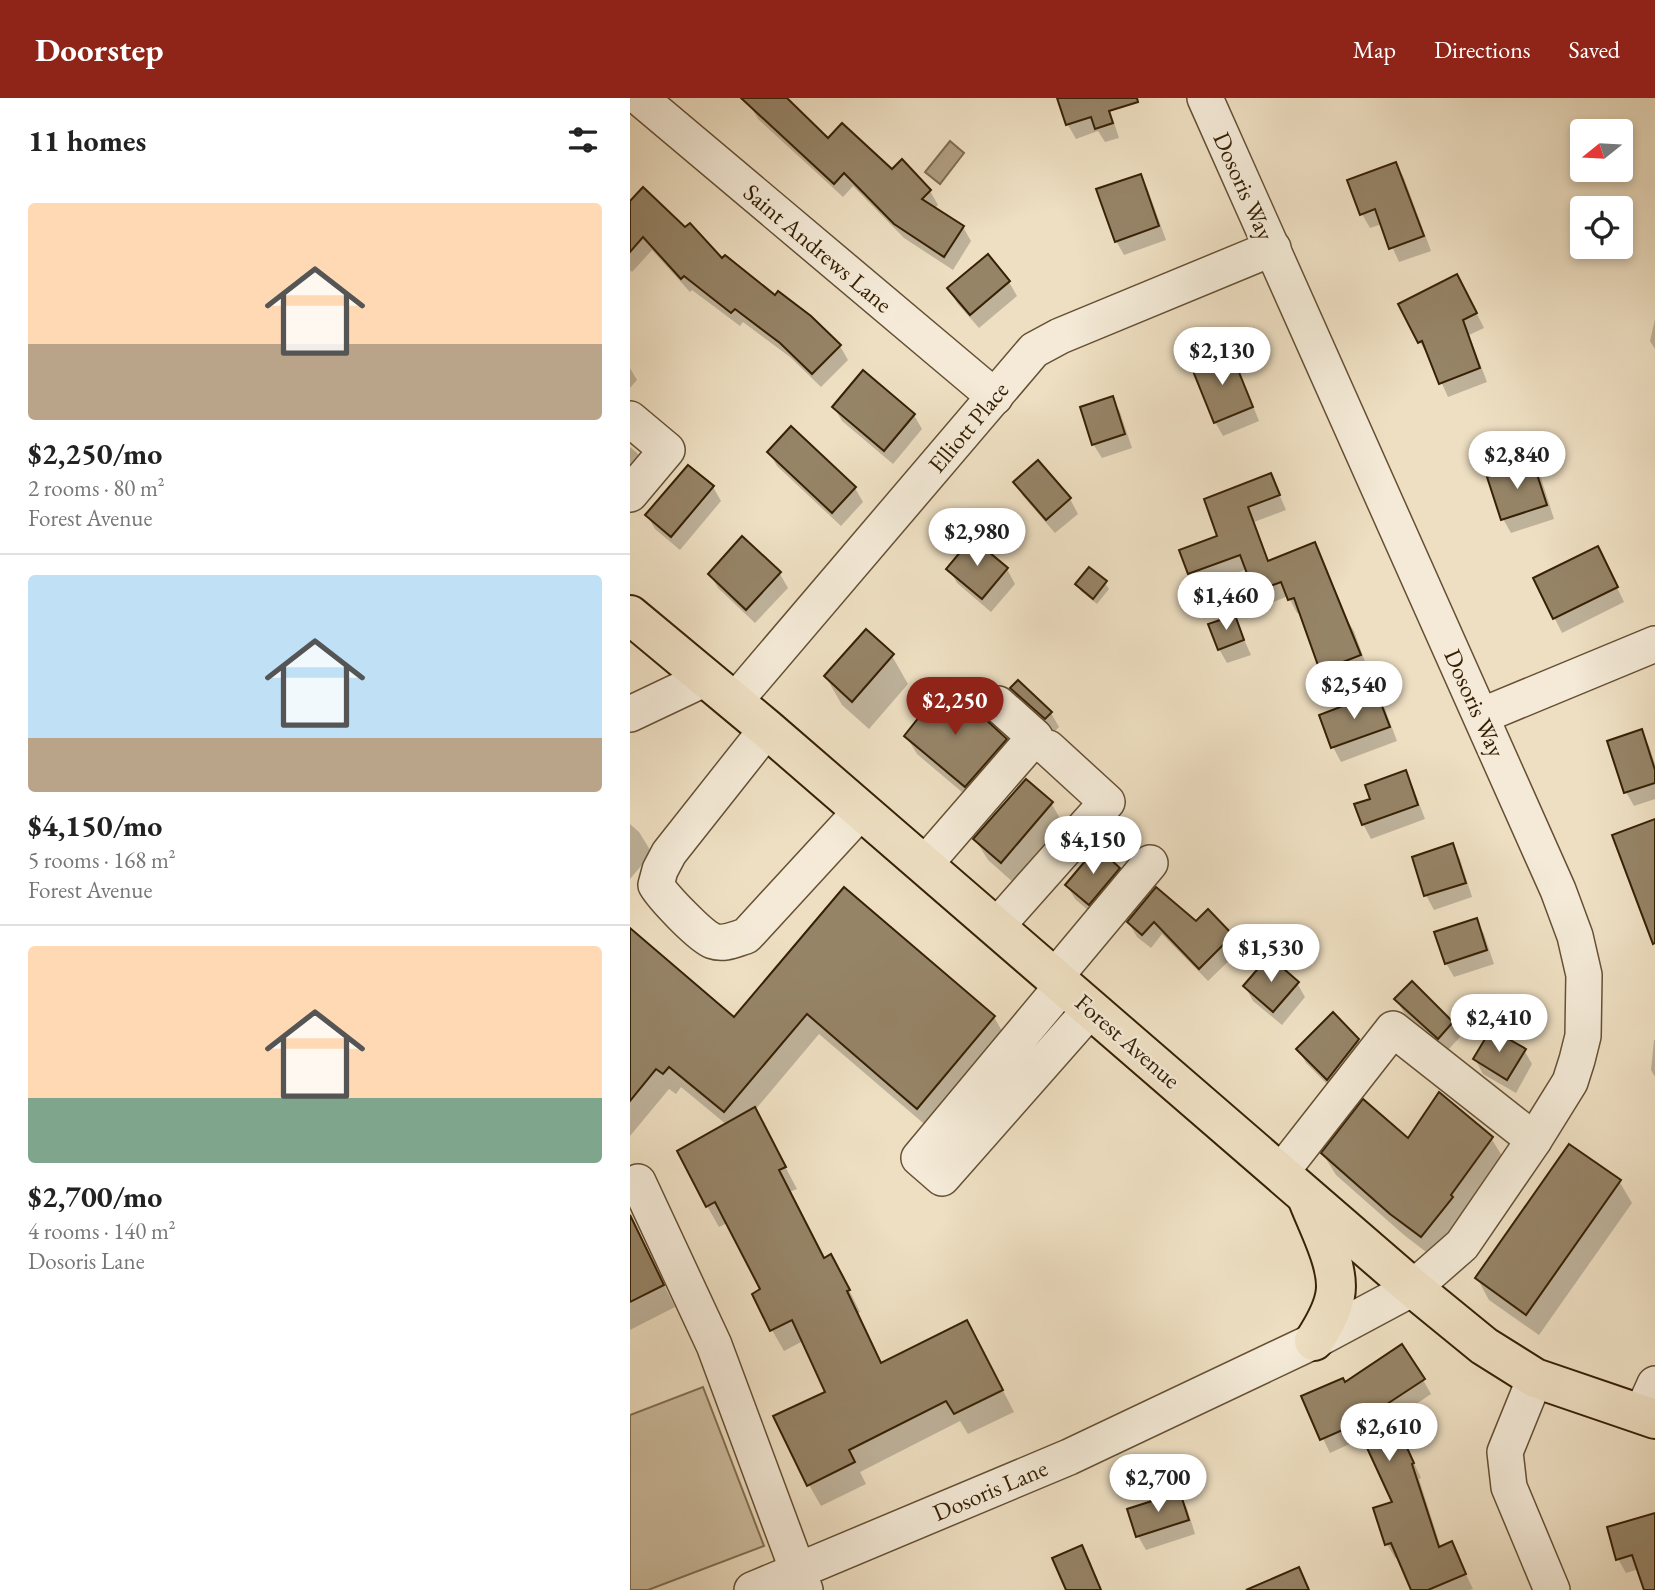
<!DOCTYPE html>
<html lang="en">
<head>
<meta charset="utf-8">
<style>
  :root { --surface:#fff; --page:#f6f6f6; --text:#222; --muted:#767676; --line:#e0e0e0; --accent:#8f2418 }
  body { margin:0; font-family:"EB Garamond",serif; background:var(--page); color:var(--text); height:100vh; display:flex; flex-direction:column; font-size:26px; white-space:nowrap }
  * { box-sizing:border-box; margin:0 }
  p { font-size:23px; color:var(--muted) }
  .icon { flex:none; width:38px; height:38px; fill:none; stroke:currentColor; stroke-width:2; stroke-linecap:round; stroke-linejoin:round }
  .map { position:relative; flex:1; overflow:hidden }
  .side { display:flex; flex-direction:column; background:var(--surface); width:630px }
  .side>* { flex:none }
  .needle { width:46px; rotate:252deg }
  .buttons { position:absolute; left:940px; top:21px; display:grid; gap:14px }
  .buttons a { display:grid; place-items:center; width:63px; height:63px; border-radius:7px; background:var(--surface); box-shadow:0 4px 10px #0003; font-size:35px }
  .price { position:absolute; translate:-50% -60px; padding:0 16px; border-radius:24px; background:#fff; color:#222; font-size:23px; line-height:46px; filter:drop-shadow(0 2px 4px #0008) }
  .price::after { content:''; position:absolute; left:50%; top:42px; width:21px; height:16px; margin-left:-10px; background:inherit; clip-path:polygon(0 0,100% 0,50% 100%) }
  .price.on { background:var(--accent); color:#fff }
  ul { padding:0; list-style:none }
  li { display:grid; align-content:center; gap:14px; height:371px; padding:0 28px }
  li+li { border-top:2px solid var(--line) }
  li span { display:grid; place-items:center; height:217px; border-radius:7px; color:#555 }
  li>.icon { margin-inline-start:auto }
  span .icon { width:126px; height:126px; fill:#fffc; stroke-width:1 }
  li b { font-size:30px }
  h2 { display:flex; justify-content:space-between; align-items:center; height:84px; padding:0 28px; font-size:30px }
  header { display:flex; align-items:center; gap:42px; box-sizing:border-box; height:98px; padding:0 35px; background:var(--accent); color:#fff }
  header strong { font-size:33px }
  nav { display:flex; gap:38px; margin-inline-start:auto; font-size:24px }
  main { display:flex; flex:1; min-height:0 }
  .map>svg:first-child { display:block }
</style>
</head>
<body>
<header>
<strong>Doorstep</strong>
<nav><a>Map</a><a>Directions</a><a>Saved</a></nav>
</header>
<main>
<section class="side">
<h2>11 homes<svg class="icon" aria-label="filters" viewBox="0 0 24 24"><path d="M4 7h16M4 17h16"/><circle cx="9" cy="7" r="2"/><circle cx="15" cy="17" r="2"/></svg></h2>
<ul>
<li><span style="background:linear-gradient(#ffd9b3 65%,#b9a48a 0)"><svg class="icon" aria-label="home" viewBox="0 0 24 24"><path d="M3 11l9-7 9 7M6 9v11h12V9"/></svg></span><div><b>$2,250/mo</b><p>2 rooms · 80 m²</p><p>Forest Avenue</p></div></li>
<li><span style="background:linear-gradient(#bfe0f5 75%,#b9a48a 0)"><svg class="icon" aria-label="home" viewBox="0 0 24 24"><path d="M3 11l9-7 9 7M6 9v11h12V9"/></svg></span><div><b>$4,150/mo</b><p>5 rooms · 168 m²</p><p>Forest Avenue</p></div></li>
<li><span style="background:linear-gradient(#ffd9b3 70%,#7fa58c 0)"><svg class="icon" aria-label="home" viewBox="0 0 24 24"><path d="M3 11l9-7 9 7M6 9v11h12V9"/></svg></span><div><b>$2,700/mo</b><p>4 rooms · 140 m²</p><p>Dosoris Lane</p></div></li>
</ul>
</section>
<div class="map">
<svg width="1025" height="1492" viewBox="0 0 1025 1492">
  <rect width="100%" height="100%" fill="#eedfc2"/>
  <filter id="stains"><feTurbulence type="fractalNoise" baseFrequency=".00286" numOctaves="4"/><feColorMatrix values="0 0 0 0 .2 0 0 0 0 .09 0 0 0 0 .02 0 0 0 .5 -.17"/></filter>
  <radialGradient id="worn" r=".72"><stop offset=".6" stop-color="#630" stop-opacity="0"/><stop offset="1" stop-color="#630" stop-opacity=".3"/></radialGradient>
  <path fill="#cfbfa2" stroke="#837054" stroke-width="2" d="M73,1289L134,1448L18,1492H0V1317Z"/>
  <path fill="#b09e82" stroke="#806c50" stroke-width="2" d="M320,43L334,55L310,86L295,74Z"/>
  <g fill="#0003">
    <path d="M126,0H154L198,42L300,93L308,107L304,111L333,129L341,143L323,172L274,140L223,88L213,99L128,21L120,7Z"/>
    <path d="M440,0H476L489,40L475,44L468,33L446,41L438,27L431,4Z"/>
    <path d="M766,66L774,80L801,153L769,164L752,126L740,130L732,116Z"/>
    <path d="M510,78L518,92L536,142L494,157L486,143Z"/>
    <path d="M0,106L55,132L92,163L210,248L218,262L191,289L160,259L113,224L110,228L62,192L60,194L22,152L2,174L0,172Z"/>
    <path d="M357,158L379,184L387,198L349,230L327,205L319,190Z"/>
    <path d="M835,192L854,230L839,237L857,284L818,299L799,257L798,258L790,244Z"/>
    <path d="M1025,221V251L1020,243Z"/>
    <path d="M599,254L607,268L629,323L593,338L585,324Z"/>
    <path d="M0,270L7,282L0,290Z"/>
    <path d="M482,300L490,314L502,350L472,360L463,346Z"/>
    <path d="M204,309L284,317L292,331L263,366L212,323Z"/>
    <path d="M0,349L7,355L17,372L0,393Z"/>
    <path d="M139,354L225,390L233,404L211,428L147,368Z"/>
    <path d="M408,365L440,401L448,416L425,435L393,398L385,384Z"/>
    <path d="M903,366L911,380L924,421L881,435L873,421Z"/>
    <path d="M641,377L656,412L624,424L639,464L684,446L692,460L715,519L724,533L738,572L700,586L691,572L671,514L667,515L658,498L634,508L617,471L568,489L560,475Z"/>
    <path d="M83,389L91,403L50,452L25,431L17,417Z"/>
    <path d="M113,441L150,476L158,490L125,525L88,490L80,476Z"/>
    <path d="M975,464L994,504L932,535L905,481Z"/>
    <path d="M319,471H377L385,486L361,514L327,485Z"/>
    <path d="M475,485L479,491L467,506L451,493L447,486Z"/>
    <path d="M604,519L621,557L597,565L589,551Z"/>
    <path d="M262,558L278,586L239,631L212,607L196,579Z"/>
    <path d="M382,590L421,615L429,629L424,634L390,604Z"/>
    <path d="M747,597L755,611L767,643L711,664L703,649L691,618Z"/>
    <path d="M1011,634L1019,648L1025,666V701L1004,708L996,694Z"/>
    <path d="M276,638L375,642L386,660L346,706L287,656Z"/>
    <path d="M775,675L783,689L795,721L741,741L733,726L742,702Z"/>
    <path d="M421,705L434,727L384,785L358,762L345,741Z"/>
    <path d="M0,726L9,734L22,755L0,781Z"/>
    <path d="M822,747L830,761L842,799L804,812L796,797L784,760Z"/>
    <path d="M489,771L497,785L467,820L445,801L437,787Z"/>
    <path d="M215,791L364,919L376,940L300,1031L189,936L125,1012L167,1091L159,1094L194,1162L213,1180L230,1214L228,1215L252,1266L349,1246L384,1314L338,1336L330,1323L230,1374L236,1386L191,1408L179,1387L197,1294L173,1243L154,1253L142,1232L132,1192L97,1125L89,1129L77,1108L97,1027L51,989L46,996L39,991L0,1038V832L104,921Z"/>
    <path d="M527,791L566,825L602,838L610,852L578,883L532,836L521,850L507,839L499,825Z"/>
    <path d="M846,822L854,836L864,866L824,879L816,865Z"/>
    <path d="M667,885L675,899L652,927L623,903L615,888Z"/>
    <path d="M785,888L822,925L830,939L816,954L774,915L766,901Z"/>
    <path d="M703,917L728,942L736,957L706,995L676,965L668,951Z"/>
    <path d="M1024,942H1025V979L1021,972Z"/>
    <path d="M894,952L902,966L886,995L853,976L845,961Z"/>
    <path d="M861,1040L874,1061L804,1160L774,1137L706,1077L693,1056L779,1043Z"/>
    <path d="M989,1083L1002,1105L909,1237L859,1202L847,1180Z"/>
    <path d="M0,1118L45,1209L0,1232Z"/>
    <path d="M793,1282L801,1296L764,1321L791,1380L789,1381L811,1450L821,1445L843,1491L839,1492H783L769,1459L765,1460L757,1446L765,1405L735,1339L700,1355L673,1299L715,1287Z"/>
    <path d="M549,1396L557,1410L565,1436L516,1452L508,1438Z"/>
    <path d="M1025,1417V1492H1016L1009,1471L996,1475L988,1461Z"/>
    <path d="M452,1449L460,1463L472,1492H438Z"/>
  </g>
  <g fill="#968467" stroke="#372105" stroke-width="2">
    <path d="M111,0H157L198,40L212,25L262,71L272,61L301,92L292,101L334,128L314,159L264,126L214,75L204,86Z"/>
    <path d="M427,0H507L508,4L479,13L483,25L465,31L461,19L436,27Z"/>
    <path d="M766,64L794,138L759,151L745,111L730,117L717,82Z"/>
    <path d="M511,76L529,128L485,144L466,91Z"/>
    <path d="M13,89L55,129L60,125L92,160L95,157L145,197L148,193L181,218L211,247L182,276L150,245L105,211L101,215L54,178L51,181L13,139L0,154V103Z"/>
    <path d="M358,156L380,183L340,217L317,190Z"/>
    <path d="M827,176L847,215L833,222L850,270L809,286L792,243L788,245L768,206Z"/>
    <path d="M600,252L623,309L584,325L561,268Z"/>
    <path d="M233,272L285,316L254,353L202,309Z"/>
    <path d="M483,298L495,336L462,347L450,309Z"/>
    <path d="M161,328L226,389L202,415L137,354Z"/>
    <path d="M408,362L441,400L416,422L383,384Z"/>
    <path d="M903,364L917,407L871,422L857,379Z"/>
    <path d="M58,367L84,388L41,439L15,417Z"/>
    <path d="M641,375L650,397L618,409L638,463L685,444L731,557L690,573L664,500L658,502L651,484L624,494L610,457L558,476L549,452L587,438L574,401Z"/>
    <path d="M112,438L151,474L116,512L78,476Z"/>
    <path d="M342,440L378,470L352,501L316,471Z"/>
    <path d="M968,448L988,489L923,521L903,480Z"/>
    <path d="M459,469L477,483L463,501L445,486Z"/>
    <path d="M605,517L614,542L588,552L578,526Z"/>
    <path d="M236,531L264,556L222,604L194,578Z"/>
    <path d="M388,582L422,614L415,621L380,590Z"/>
    <path d="M313,589L352,620L353,619L377,641L335,689L274,638Z"/>
    <path d="M747,595L760,629L701,650L689,617Z"/>
    <path d="M1012,631L1025,672V685L994,695L977,643Z"/>
    <path d="M776,672L788,707L732,727L724,706L740,701L735,687Z"/>
    <path d="M396,681L423,704L371,765L343,741Z"/>
    <path d="M1025,721V845L1023,846L982,737Z"/>
    <path d="M823,745L836,785L794,798L782,759Z"/>
    <path d="M467,749L490,770L459,807L435,787Z"/>
    <path d="M214,789L365,918L287,1011L177,916L94,1014L39,969L33,976L26,971L0,1003V830L104,919Z"/>
    <path d="M526,789L566,823L578,811L603,837L569,871L524,824L512,837L497,824Z"/>
    <path d="M847,820L857,852L815,866L804,834Z"/>
    <path d="M639,858L669,884L643,914L613,888Z"/>
    <path d="M782,883L823,924L808,941L764,901Z"/>
    <path d="M703,914L729,941L697,982L666,951Z"/>
    <path d="M861,931L896,951L877,982L843,961Z"/>
    <path d="M809,994L863,1039L821,1097L823,1099L791,1139L760,1116L691,1055L733,1001L778,1040Z"/>
    <path d="M125,1009L156,1069L149,1072L194,1160L201,1156L220,1192L217,1193L251,1265L337,1222L373,1292L324,1316L316,1303L219,1352L225,1364L177,1388L143,1318L195,1294L162,1222L140,1233L122,1196L130,1191L85,1104L76,1109L47,1053Z"/>
    <path d="M939,1046L991,1082L896,1217L845,1180Z"/>
    <path d="M0,1117L34,1187L0,1204Z"/>
    <path d="M772,1246L795,1281L757,1306L784,1365L782,1366L809,1449L822,1443L836,1476L798,1492H781L761,1445L755,1447L743,1410L762,1404L726,1326L690,1342L671,1298L713,1280L715,1284Z"/>
    <path d="M550,1394L559,1422L506,1439L497,1411Z"/>
    <path d="M1025,1415V1492H1014L1002,1457L986,1462L977,1429Z"/>
    <path d="M452,1447L471,1492H436L422,1460Z"/>
    <path d="M669,1469L679,1492H616Z"/>
  </g>
  <g fill="none" stroke-linecap="round" stroke-linejoin="round">
    <g stroke="#655034" stroke-width="38">
      <g id="minor">
        <path d="M10,0L365,299"/>
        <path d="M0,321L37,352L0,396"/>
        <path d="M104,604L404,252L430,238L643,150"/>
        <path d="M0,616L74,581"/>
        <path d="M851,618L1025,546"/>
        <path d="M137,631L39,755L30,772L26,787C33,799 70,838 83,843C94,847 105,841 116,838L231,713"/>
        <path d="M294,767L405,639L368,606"/>
        <path d="M366,829L477,704L418,650"/>
        <path d="M424,880L520,765"/>
        <path d="M433,887L289,1060L312,1080L461,911"/>
        <path d="M651,1074L763,931L904,1042"/>
        <path d="M8,1084L84,1247L175,1492"/>
        <path d="M905,1280L875,1354L879,1389L922,1492"/>
        <path d="M1011,1317L1025,1286"/>
        <path d="M122,1492L439,1359L684,1243L783,1190L832,1147L904,1042L940,984L947,962L953,938L954,877L945,838L928,792L575,0"/>
      </g>
    </g>
    <g stroke="#372105" stroke-width="42">
      <g id="major">
        <path d="M0,517L137,631L783,1190L854,1248L905,1280L1025,1321"/>
        <path d="M678,1102C688,1128 711,1170 705,1198C702,1214 693,1229 684,1243"/>
      </g>
    </g>
    <use href="#minor" stroke="#f4ead7" stroke-width="35"/>
    <use href="#major" stroke="#eedfc2" stroke-width="38"/>
  </g>
  <g text-anchor="middle" dominant-baseline="central" stroke-width="5" stroke-linejoin="round" paint-order="stroke">
    <g font-size="24" fill="#372105" stroke="#f4ead7">
      <text transform="translate(614 88) rotate(66)">Dosoris Way</text>
      <text transform="translate(188 150) rotate(40)">Saint Andrews Lane</text>
      <text transform="translate(338 329) rotate(-50)">Elliott Place</text>
      <text transform="translate(845 605) rotate(66)">Dosoris Way</text>
      <text transform="translate(498 943) rotate(41)">Forest Avenue</text>
      <text transform="translate(360 1392) rotate(-23)">Dosoris Lane</text>
    </g>
  </g>
  <rect width="100%" height="100%" filter="url(#stains)"/>
  <rect width="100%" height="100%" fill="url(#worn)"/>
</svg>
<div class="buttons">
<a><svg class="needle" viewBox="-14 -14 28 28"><path d="M0-13l5 13h-10z" fill="#e53935"/><path d="M0 13l5-13h-10z" fill="#767676"/></svg></a>
<a><svg class="icon" aria-label="locate" viewBox="0 0 24 24"><circle cx="12" cy="12" r="6"/><path d="M12 2v4M12 18v4M2 12h4M18 12h4"/></svg></a>
</div>
<b class="price" style="left:592px;top:289px">$2,130</b>
<b class="price" style="left:887px;top:393px">$2,840</b>
<b class="price" style="left:347px;top:470px">$2,980</b>
<b class="price" style="left:596px;top:534px">$1,460</b>
<b class="price" style="left:724px;top:623px">$2,540</b>
<b class="price on" style="left:325px;top:639px">$2,250</b>
<b class="price" style="left:463px;top:778px">$4,150</b>
<b class="price" style="left:641px;top:886px">$1,530</b>
<b class="price" style="left:869px;top:956px">$2,410</b>
<b class="price" style="left:759px;top:1365px">$2,610</b>
<b class="price" style="left:528px;top:1416px">$2,700</b>
</div>
</main>
</body>
</html>
